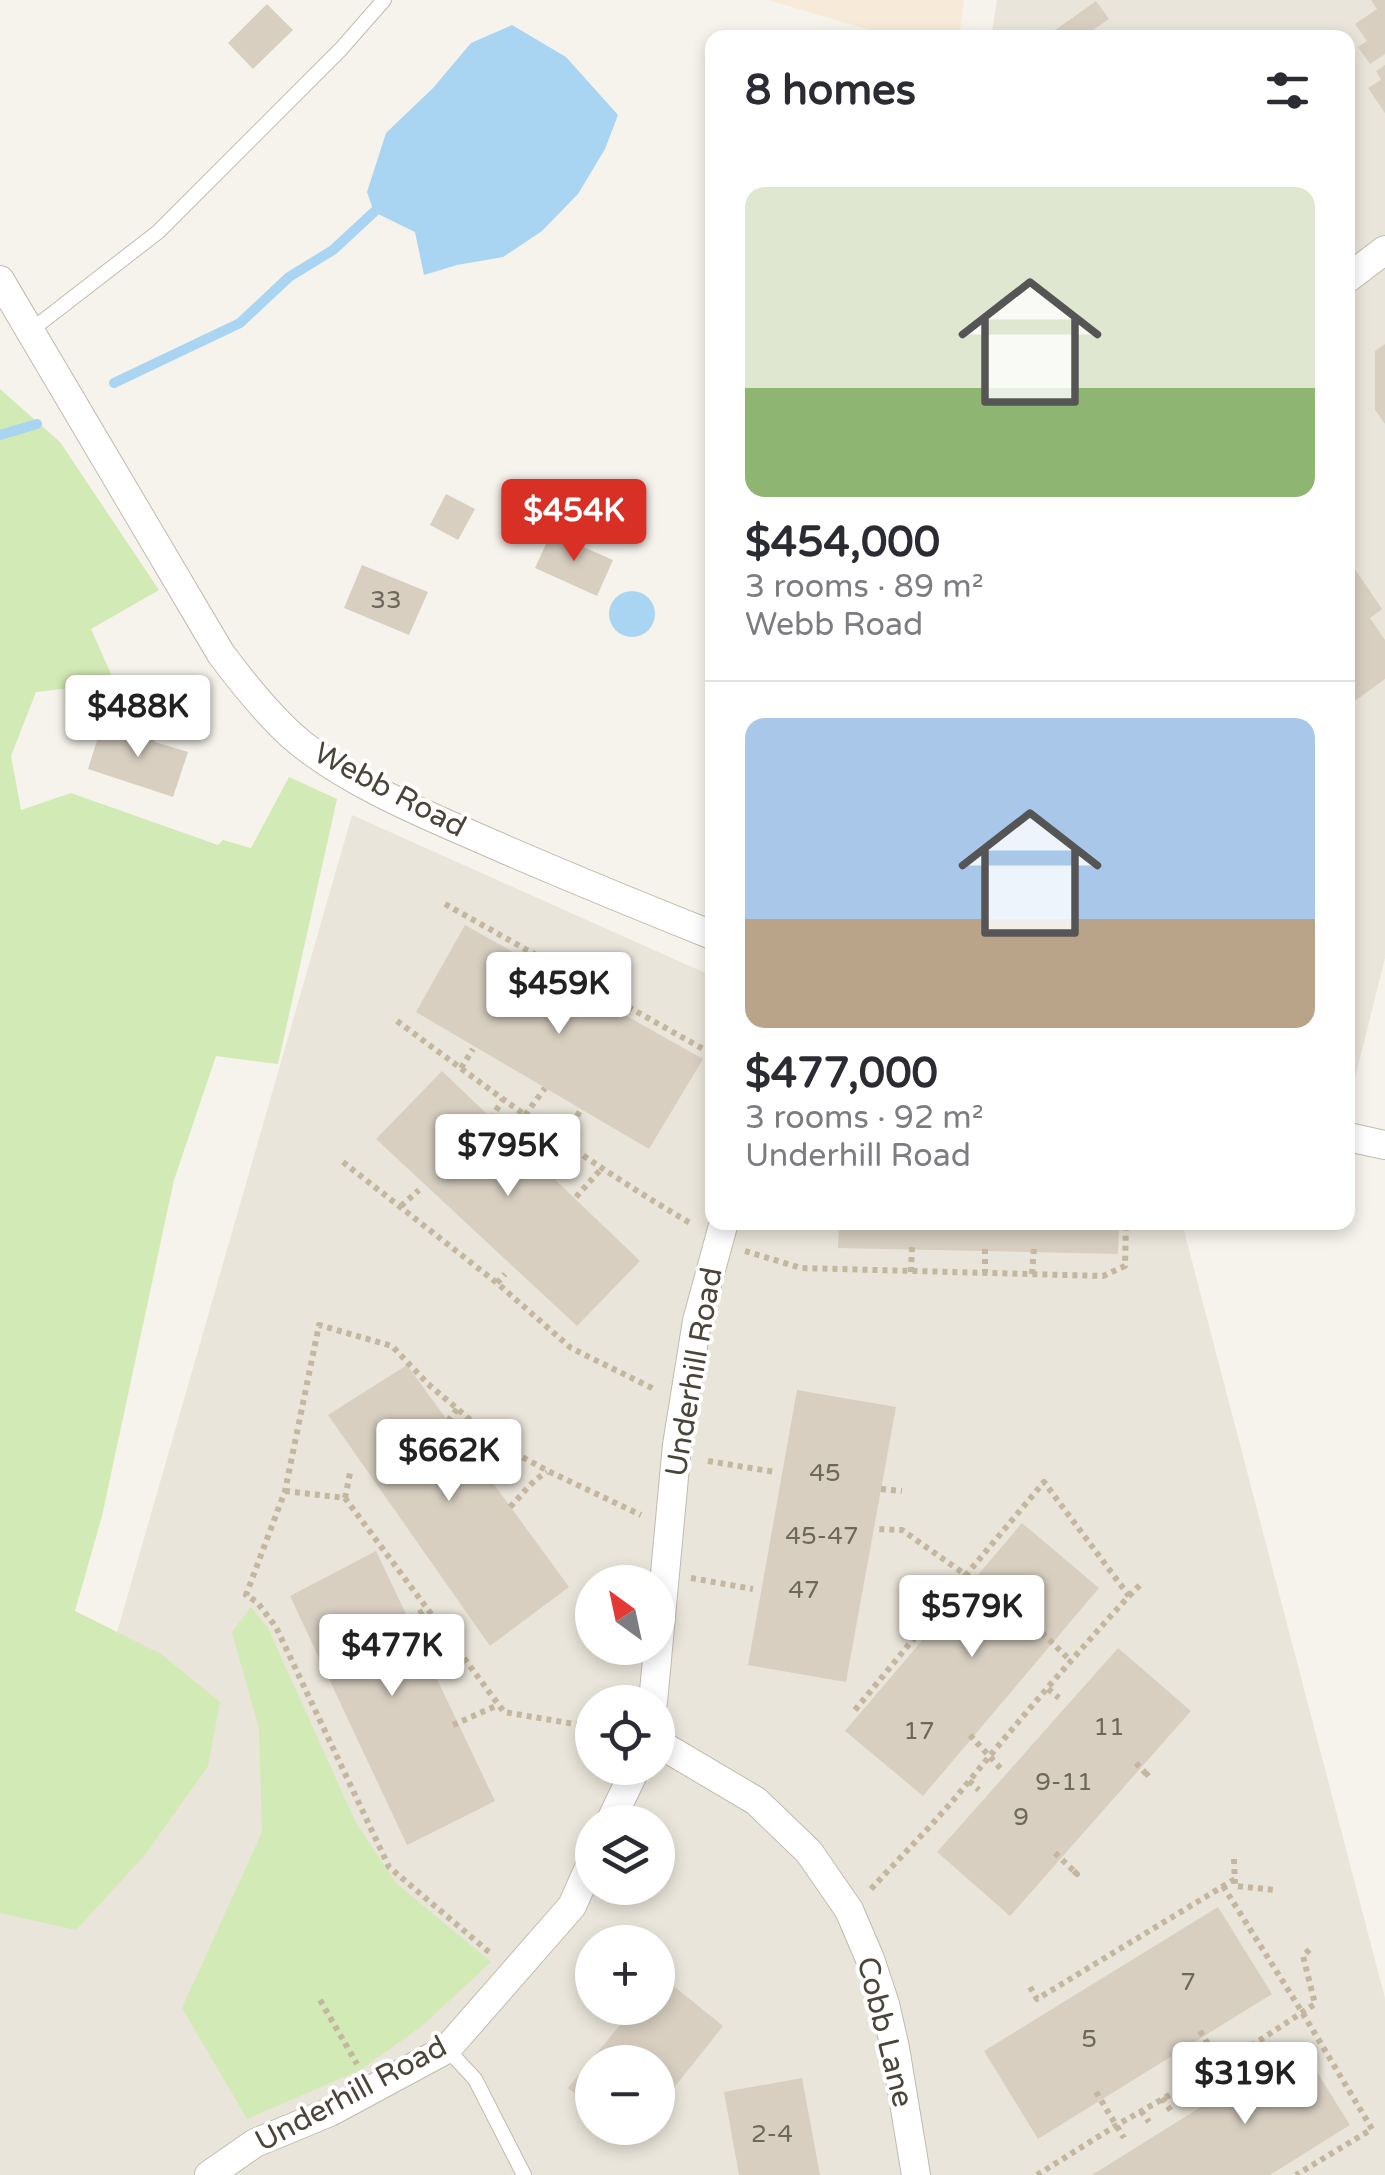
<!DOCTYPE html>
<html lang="en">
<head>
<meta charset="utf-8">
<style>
  :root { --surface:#fff; --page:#f7f7f7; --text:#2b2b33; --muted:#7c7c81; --line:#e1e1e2; --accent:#d93025 }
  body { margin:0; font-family:"Varela Round",sans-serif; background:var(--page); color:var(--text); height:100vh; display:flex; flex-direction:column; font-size:38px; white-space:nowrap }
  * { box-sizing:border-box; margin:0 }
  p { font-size:32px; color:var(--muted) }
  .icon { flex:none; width:55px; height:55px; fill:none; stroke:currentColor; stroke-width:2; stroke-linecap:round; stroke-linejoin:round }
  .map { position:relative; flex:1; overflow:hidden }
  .panel { position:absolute; left:705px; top:30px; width:650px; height:1200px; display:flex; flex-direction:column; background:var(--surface); border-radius:20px; box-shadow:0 5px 15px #0003 }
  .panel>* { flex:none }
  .needle { width:65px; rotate:327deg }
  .fabs { position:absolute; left:575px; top:1565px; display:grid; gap:20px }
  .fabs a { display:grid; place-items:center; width:100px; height:100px; border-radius:50%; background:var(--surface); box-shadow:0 5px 15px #0003; font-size:50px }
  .price { position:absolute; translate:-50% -85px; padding:0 22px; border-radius:10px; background:#fff; color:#222; font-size:32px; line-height:65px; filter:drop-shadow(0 2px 5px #0008) }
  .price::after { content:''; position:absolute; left:50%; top:60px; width:30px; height:22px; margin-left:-15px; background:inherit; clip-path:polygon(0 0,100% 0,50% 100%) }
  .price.current { background:var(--accent); color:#fff }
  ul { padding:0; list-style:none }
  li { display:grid; align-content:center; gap:20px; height:530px; padding:0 40px }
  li+li { border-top:2px solid var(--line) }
  li span { display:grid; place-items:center; height:310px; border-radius:20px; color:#555 }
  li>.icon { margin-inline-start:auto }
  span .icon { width:180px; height:180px; fill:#fffc; stroke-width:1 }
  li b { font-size:42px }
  h2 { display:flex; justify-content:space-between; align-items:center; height:120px; padding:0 40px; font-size:42px }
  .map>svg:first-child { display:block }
</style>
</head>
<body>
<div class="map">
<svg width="1385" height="2175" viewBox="0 0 1385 2175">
  <rect width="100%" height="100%" fill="#f6f3ec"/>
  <g fill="#eae5da" fill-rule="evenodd">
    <path d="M997,0H1385V958L1353,1086L1348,1085V38H991Z"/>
    <path d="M352,815L712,976V1222L1182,1223L1385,1998V2175H0V1757L107,1667ZM592,1582H658V1648H592ZM592,1702H658V1768H592ZM592,1822H658V1888H592ZM592,1942H658V2008H592ZM592,2062H658V2128H592Z"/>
  </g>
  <path fill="#f7ead8" d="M768,0H964L959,37L897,38Z"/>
  <g fill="#d2eab5">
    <path d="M0,389L60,442L159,590L91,629L115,683L36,692L11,756L21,810L71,793L218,845L223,840L251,848L289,777L337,799L278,1064L216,1056L174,1180L102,1516L75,1611L161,1654L220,1702L208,1766L145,1855L76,1930L0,1913Z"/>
    <path d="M251,1607L268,1628L356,1823L396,1883L491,1962L422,2026L360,2070L247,2119L182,2008L262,1832L259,1729L232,1632Z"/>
  </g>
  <g fill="#a9d4f2">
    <path d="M512,25L566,57L618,115L605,149L578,194L542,231L503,257L457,265L424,275L415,232L374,212L367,192L386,133L433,88L471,43Z"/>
    <circle cx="632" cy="614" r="23"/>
  </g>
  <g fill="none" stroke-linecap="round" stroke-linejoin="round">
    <g stroke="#a9d4f2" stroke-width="10">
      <path d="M114,383L240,323L289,277L333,250L374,212"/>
      <path d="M0,435L37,424"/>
    </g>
  </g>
  <g fill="#d8cfc1">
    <path d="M1371,0H1385V54L1370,64L1358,47L1367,41L1355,24L1377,9Z"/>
    <path d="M1096,1L1109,19L1087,34L1089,38H1044Z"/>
    <path d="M267,4L293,30L253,69L228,43Z"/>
    <path d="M1385,65V113L1368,88L1381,80L1376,71Z"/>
    <path d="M1385,344V424L1375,410V351Z"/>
    <path d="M446,494L475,509L458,540L430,525Z"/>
    <path d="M551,533L613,560L597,596L535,568Z"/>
    <path d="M1348,559L1382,609L1370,618L1385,640V679L1348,706V684L1350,682L1348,677Z"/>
    <path d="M362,565L428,592L409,635L344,608Z"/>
    <path d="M102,725L127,733L129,727L154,735L155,742L188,752L173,797L88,769Z"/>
    <path d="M465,925L703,1059L649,1149L416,1012Z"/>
    <path d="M442,1071L640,1261L577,1326L376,1139Z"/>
    <path d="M839,1222H1119L1118,1254L838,1248Z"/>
    <path d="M407,1365L569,1587L490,1646L328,1415Z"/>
    <path d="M797,1390L896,1407L846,1682L748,1665Z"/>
    <path d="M1022,1523L1099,1588L923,1796L845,1731Z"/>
    <path d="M376,1551L495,1801L407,1845L290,1596Z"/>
    <path d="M1118,1648L1191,1711L1010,1916L937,1852Z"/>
    <path d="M1218,1907L1272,1994L1038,2139L984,2051Z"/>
    <path d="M660,1975L723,2026L658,2108V2062H592V2107L568,2088L634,2008H658V1978Z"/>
    <path d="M1300,2045L1350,2125L1270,2175H1092Z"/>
    <path d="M802,2078L820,2175H739L724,2092Z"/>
    <path d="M618,2128H641L632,2139Z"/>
  </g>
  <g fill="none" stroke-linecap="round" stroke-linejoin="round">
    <g stroke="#c2bbae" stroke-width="16">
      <g id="service">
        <path d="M30,331L158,232L341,49L384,0"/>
        <path d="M447,2049L475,2079L524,2175"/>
      </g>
    </g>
    <g stroke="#c2bbae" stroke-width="30">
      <g id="minor">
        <path d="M1348,278L1385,250"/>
        <path d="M0,280L221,654C242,682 265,711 291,735C338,777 414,810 472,835C551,870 632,903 712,935"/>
        <path d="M1348,1137L1385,1145"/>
        <path d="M653,1702L677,1445L697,1321L724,1222"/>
        <path d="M658,1743L756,1801L809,1852L849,1910L870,1959L885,2004L895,2048L916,2175"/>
        <path d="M610,1822L636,1768"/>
        <path d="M209,2175L255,2143L330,2112L447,2049L572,1906L592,1861"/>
      </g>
    </g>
    <g stroke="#c4b79f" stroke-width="6" stroke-dasharray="5 5" stroke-linecap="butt">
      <path d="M445,904L712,1054"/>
      <path d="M397,1021C493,1092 588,1164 692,1224"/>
      <path d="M461,1068L473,1049"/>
      <path d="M525,1115L545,1088"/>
      <path d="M491,1119L503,1099"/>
      <path d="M562,1142L580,1111"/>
      <path d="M523,1146L539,1125"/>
      <path d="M343,1162L497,1283L571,1348L656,1390"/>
      <path d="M576,1197L602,1168"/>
      <path d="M401,1206L419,1190"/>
      <path d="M985,1249V1273"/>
      <path d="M745,1251L801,1268L1103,1276L1125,1266L1126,1222"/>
      <path d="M911,1272L912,1247"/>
      <path d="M1032,1274L1034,1249"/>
      <path d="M497,1283L505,1274"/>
      <path d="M448,1421L458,1408"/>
      <path d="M708,1461L775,1472"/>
      <path d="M881,1489L902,1491"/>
      <path d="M285,1491L345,1498L504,1712L592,1727"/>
      <path d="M345,1498L350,1473"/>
      <path d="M510,1507C523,1494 531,1481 547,1472"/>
      <path d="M691,1578L753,1589"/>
      <path d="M1129,1596L1141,1584"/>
      <path d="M401,1623L427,1609"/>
      <path d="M1042,1633L1070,1660"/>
      <path d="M421,1661L452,1643"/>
      <path d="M1048,1689L1059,1698"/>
      <path d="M855,1710L966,1575"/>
      <path d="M453,1725L498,1705"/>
      <path d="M970,1735L1002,1770"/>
      <path d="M1136,1763L1149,1777L1146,1773"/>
      <path d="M969,1781L979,1790"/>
      <path d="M1055,1853L1077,1874L1073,1870"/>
      <path d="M1234,1859L1235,1886L1275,1890"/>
      <path d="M1223,1886L1302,2012L1372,2129L1296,2175"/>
      <path d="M871,1889C904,1853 939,1819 969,1781C1021,1718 1074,1656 1129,1596L1044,1482L966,1575L902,1530L876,1529"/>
      <path d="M489,1952L389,1867L276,1627L257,1602L246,1595L285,1491L319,1325L392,1346L428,1384L500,1445L548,1471L641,1515"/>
      <path d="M1030,1987L1037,1999L1235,1879"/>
      <path d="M320,2000L357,2064"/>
      <path d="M1200,2031L1229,2078"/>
      <path d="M1096,2092L1124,2138"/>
      <path d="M1162,2098L1171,2111"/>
      <path d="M1141,2111L1149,2122"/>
      <path d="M1037,2175L1117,2125L1222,2065L1315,2004L1303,1956L1310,1949"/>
    </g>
    <use href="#service" stroke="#fff" stroke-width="14"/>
    <use href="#minor" stroke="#fff" stroke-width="28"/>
  </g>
  <g text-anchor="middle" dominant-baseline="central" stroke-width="8" stroke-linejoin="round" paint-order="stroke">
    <g font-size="25" fill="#6e675b">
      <text x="386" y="600">33</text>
      <text x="825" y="1473">45</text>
      <text x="822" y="1536">45-47</text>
      <text x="804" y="1590">47</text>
      <text x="1109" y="1727">11</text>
      <text x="919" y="1731">17</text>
      <text x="1064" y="1782">9-11</text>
      <text x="1021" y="1817">9</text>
      <text x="1188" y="1982">7</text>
      <text x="1089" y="2039">5</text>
      <text x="772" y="2134">2-4</text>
    </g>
    <g font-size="30" fill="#4b4439" stroke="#fff">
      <text transform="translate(390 790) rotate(28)">Webb Road</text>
      <text transform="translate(694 1372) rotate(-80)">Underhill Road</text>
      <text transform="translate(885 2032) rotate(76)">Cobb Lane</text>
      <text transform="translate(351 2094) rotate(-28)">Underhill Road</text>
    </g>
  </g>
</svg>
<div class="fabs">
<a><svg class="needle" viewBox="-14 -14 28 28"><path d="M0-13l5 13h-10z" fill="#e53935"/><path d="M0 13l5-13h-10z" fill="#7c7c81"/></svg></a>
<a><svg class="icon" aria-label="locate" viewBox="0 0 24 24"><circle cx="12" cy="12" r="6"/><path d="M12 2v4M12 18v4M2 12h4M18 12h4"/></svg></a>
<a><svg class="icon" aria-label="layers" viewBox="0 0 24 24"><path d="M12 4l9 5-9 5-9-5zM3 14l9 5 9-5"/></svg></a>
<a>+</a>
<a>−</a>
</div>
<b class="price current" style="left:574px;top:564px">$454K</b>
<b class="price" style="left:138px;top:760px">$488K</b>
<b class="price" style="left:559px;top:1037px">$459K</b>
<b class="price" style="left:508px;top:1199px">$795K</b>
<b class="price" style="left:449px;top:1504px">$662K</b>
<b class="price" style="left:972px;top:1660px">$579K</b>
<b class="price" style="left:392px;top:1699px">$477K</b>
<b class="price" style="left:1245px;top:2127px">$319K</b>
<section class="panel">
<h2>8 homes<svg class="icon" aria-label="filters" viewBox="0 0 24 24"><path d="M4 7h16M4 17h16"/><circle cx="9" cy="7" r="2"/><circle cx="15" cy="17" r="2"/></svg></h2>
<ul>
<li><span style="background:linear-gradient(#dfe7d0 65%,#8fb573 0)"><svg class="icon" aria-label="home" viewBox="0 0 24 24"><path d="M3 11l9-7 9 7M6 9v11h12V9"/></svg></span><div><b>$454,000</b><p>3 rooms · 89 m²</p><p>Webb Road</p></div></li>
<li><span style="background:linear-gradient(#a9c7e8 65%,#b9a48a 0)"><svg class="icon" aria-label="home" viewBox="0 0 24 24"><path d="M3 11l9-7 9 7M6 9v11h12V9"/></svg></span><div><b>$477,000</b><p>3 rooms · 92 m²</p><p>Underhill Road</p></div></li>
</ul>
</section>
</div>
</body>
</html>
